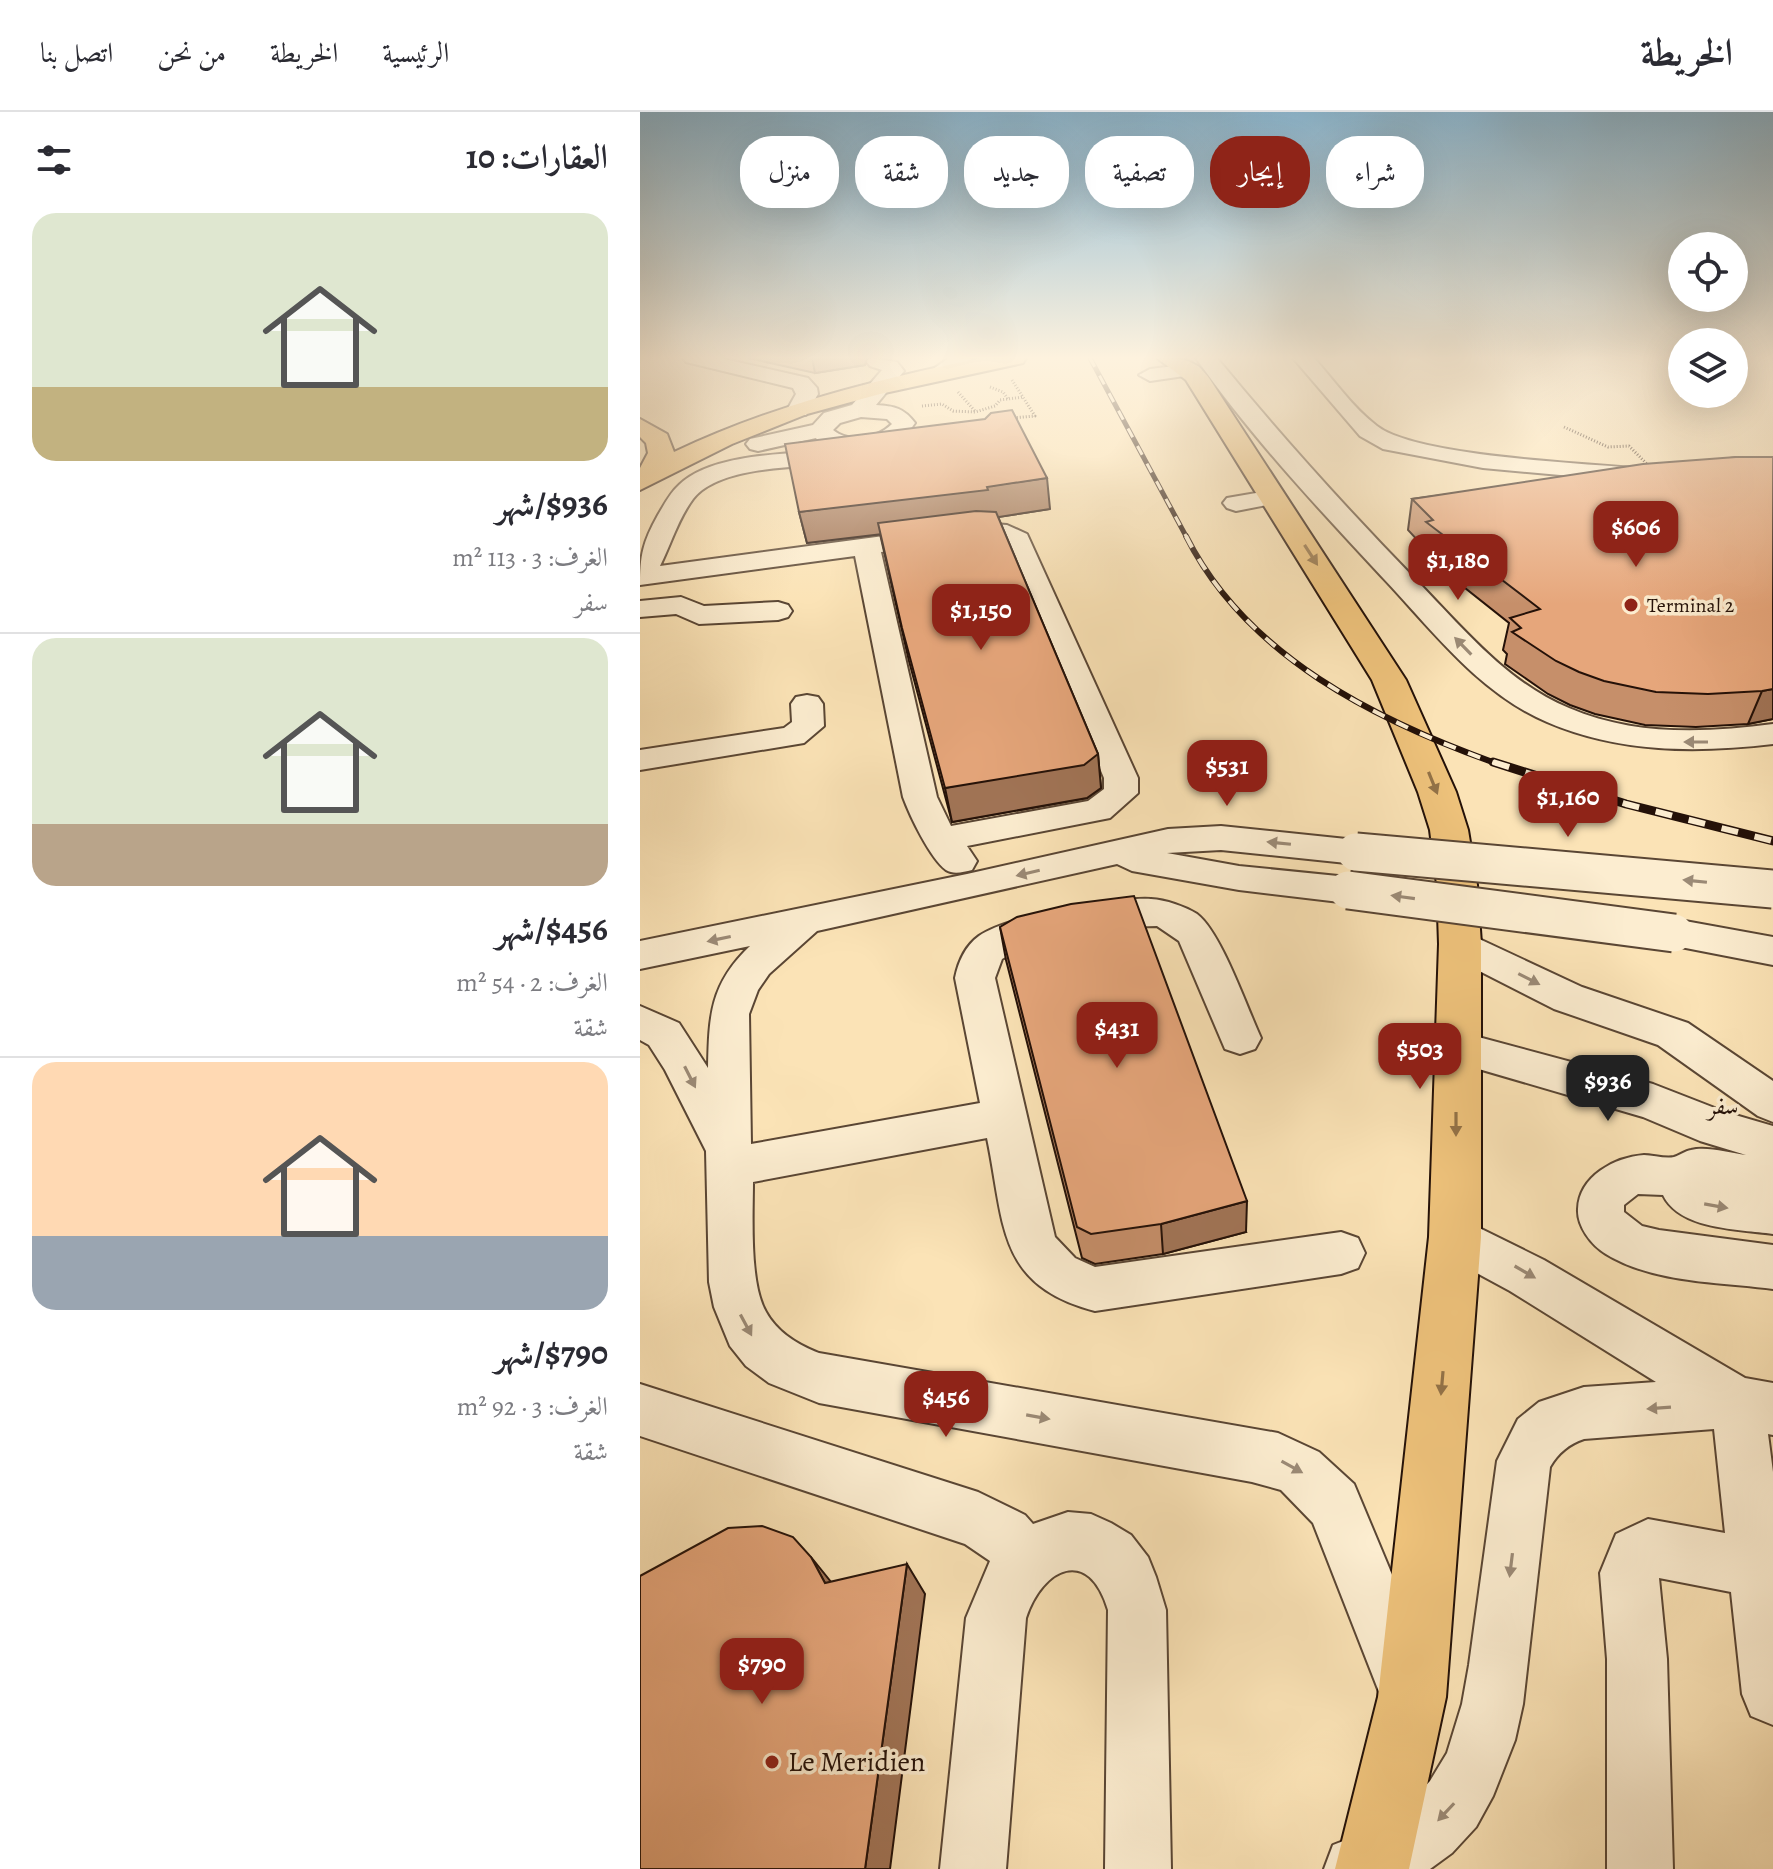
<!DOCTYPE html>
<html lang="ar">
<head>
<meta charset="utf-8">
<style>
  :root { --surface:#fff; --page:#f2f2f3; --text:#2b2b33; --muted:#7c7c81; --line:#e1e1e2; --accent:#8f2418 }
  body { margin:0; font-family:Alegreya,Amiri,serif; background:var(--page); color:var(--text); direction:rtl; height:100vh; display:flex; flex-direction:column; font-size:30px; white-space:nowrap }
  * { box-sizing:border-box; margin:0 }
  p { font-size:26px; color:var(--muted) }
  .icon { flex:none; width:44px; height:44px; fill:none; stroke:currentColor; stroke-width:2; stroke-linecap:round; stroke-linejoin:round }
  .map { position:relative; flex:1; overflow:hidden; direction:ltr }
  .side { display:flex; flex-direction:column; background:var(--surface); width:640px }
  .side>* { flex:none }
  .hud { position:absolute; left:24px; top:24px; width:760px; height:72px; direction:rtl; display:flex; gap:16px }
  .fabs { position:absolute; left:1028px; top:120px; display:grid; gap:16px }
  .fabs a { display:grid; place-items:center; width:80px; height:80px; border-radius:50%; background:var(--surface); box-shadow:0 8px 32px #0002; font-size:40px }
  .price { position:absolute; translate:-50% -68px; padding:0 18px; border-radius:16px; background:var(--accent); color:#fff; font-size:26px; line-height:52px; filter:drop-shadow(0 2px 4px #0008) }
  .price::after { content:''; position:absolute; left:50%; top:48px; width:24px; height:18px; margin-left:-12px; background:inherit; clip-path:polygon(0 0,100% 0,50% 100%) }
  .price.selected { background:#222; color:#fff }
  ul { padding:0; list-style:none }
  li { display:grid; align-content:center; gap:16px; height:424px; padding:0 32px }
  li+li { border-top:2px solid var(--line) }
  li span { display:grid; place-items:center; height:248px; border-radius:24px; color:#555 }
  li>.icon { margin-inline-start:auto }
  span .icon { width:144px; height:144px; fill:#fffc; stroke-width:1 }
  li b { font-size:34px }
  h2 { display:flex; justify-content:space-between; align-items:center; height:96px; padding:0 32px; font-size:34px }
  .pill { padding:0 28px; border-radius:32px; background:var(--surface); box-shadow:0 8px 32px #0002; font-size:28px; line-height:72px }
  .pill.selected { background:var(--accent); color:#fff }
  header { display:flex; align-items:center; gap:48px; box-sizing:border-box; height:112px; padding:0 40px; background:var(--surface); border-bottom:2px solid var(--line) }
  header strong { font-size:38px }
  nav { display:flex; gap:44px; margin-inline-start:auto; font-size:28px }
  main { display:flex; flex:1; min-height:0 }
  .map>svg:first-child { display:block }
</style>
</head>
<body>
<header>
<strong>الخريطة</strong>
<nav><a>الرئيسية</a><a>الخريطة</a><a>من نحن</a><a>اتصل بنا</a></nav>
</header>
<main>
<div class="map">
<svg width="1133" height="1757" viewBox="0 0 1133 1757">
  <rect width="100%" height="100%" fill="#fbe3b6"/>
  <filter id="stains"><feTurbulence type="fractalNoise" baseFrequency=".0025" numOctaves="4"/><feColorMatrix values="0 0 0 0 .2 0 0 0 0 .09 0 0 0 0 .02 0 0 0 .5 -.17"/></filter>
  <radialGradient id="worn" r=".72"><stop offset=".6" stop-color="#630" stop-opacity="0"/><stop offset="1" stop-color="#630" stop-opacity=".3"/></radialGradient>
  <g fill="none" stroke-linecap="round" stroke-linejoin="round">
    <g stroke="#5a4634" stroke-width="4">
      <g id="minor">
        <path d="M43,246H80L168,266L177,276L178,282L166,303H150L147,298L156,282L153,276L46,250Z"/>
        <path d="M229,246L257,250L264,259L236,293C254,294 264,296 275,311C260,334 238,340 211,340L214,345L210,350L202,352C162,355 79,353 53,387C38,407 31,432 20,454L341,411L367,413L387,422L498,666V681L470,706L327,734L337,749L332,758C323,760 314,763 306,758C290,746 270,704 263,685L215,444L0,473C0,443 3,430 18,403C24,393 30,381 39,373C72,340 154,342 199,338L179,331L176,326L118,339L110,337L106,332L110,327L173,313L184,301L212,293L242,258L230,254L227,250ZM221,305L247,307L252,312C236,327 211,332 193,318L200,311ZM341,427L361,428L367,432L464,666V677L448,689L311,714L297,685L241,440Z"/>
        <path d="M309,246H333L304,266H290L286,262Z"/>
        <path d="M556,246H577C640,323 707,397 776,468C823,516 866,570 929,596C994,624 1065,621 1133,612V632C1057,641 979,641 907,610C839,581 793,519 744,467C679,397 611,325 556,246Z"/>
        <path d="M653,246H674C694,268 713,296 737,314C777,345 952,352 1009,357L1018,359L1021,364L1018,369L1009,371L843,356L743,337L720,324Z"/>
        <path d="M551,252L558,254L562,258L558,262L510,269L499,263L510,257Z"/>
        <path d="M633,378L642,380L645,385L642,390L596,399L587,396L583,391L587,386Z"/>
        <path d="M41,485L64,494L138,490L148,493L152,499L148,505L138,508L59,512L36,502L0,505V489Z"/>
        <path d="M167,583L178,585L183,592L184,614L164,631L0,658V638L144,616L152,610L151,592L156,585Z"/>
        <path d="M581,714L716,728L729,732L734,740L729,748L716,752L581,738L527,741L599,754L708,765L721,769L726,778L721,787L708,791L599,778L492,759L477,752L177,819L129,862L118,878L109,902L111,1032L340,991L315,866C318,851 325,834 339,824C367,804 475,785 511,787C526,788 544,794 557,802C581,820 607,896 621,926L615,937L600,942L585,937L539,829L517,814L481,815L434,823L382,836L362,847L355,866L415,1125L435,1146L455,1155L701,1120L718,1126L725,1141L718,1156L701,1162L455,1199C356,1173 365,1112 347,1026L113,1070C113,1103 109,1171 126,1200C137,1220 158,1233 179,1241L638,1321L679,1340L714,1372L796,1568L787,1590L765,1599L743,1590L673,1411L641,1378L612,1370L179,1291L129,1271L106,1254L90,1234L74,1195L69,1170L66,1039L25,958L9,933L0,928V894L39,911L68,956C69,904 70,872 110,834L0,857V829L327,762L528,717Z"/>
        <path d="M1034,807L1133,825V853L1020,831L1015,821L1020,811Z"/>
        <path d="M820,818L942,875L1048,911L1133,969V1010L1118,1004L1018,933L914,897L806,842L801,832L806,822Z"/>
        <path d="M816,919L1013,972L1085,1000L1133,1014V1122C1098,1117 1040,1118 1023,1083L998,1082L984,1093V1100L1002,1114L1019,1118L1133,1133V1177C1079,1170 1013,1171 966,1142C951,1133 937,1114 938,1097C939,1064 975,1045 1004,1043C1013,1043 1025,1047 1034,1045C1040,1043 1045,1039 1051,1038C1067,1034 1089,1041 1106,1043L1060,1029L1003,1005L801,946L795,935L801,924Z"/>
        <path d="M815,1104L904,1148L1105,1266L1133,1271V1323L1128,1322L1133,1360V1613L1111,1604L1102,1582L1091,1480L1019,1466L1027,1547L1033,1757H967V1547L960,1461L976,1422L1008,1407L1085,1421L1074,1317L944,1327C929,1332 918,1341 910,1355L883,1592L875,1628L853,1684L836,1715L812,1741L790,1757H684L693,1733L734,1717L766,1695L790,1669L807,1641L822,1592L829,1553L857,1349L878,1307L899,1290L944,1275L1016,1270L870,1179L798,1140L791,1125L798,1110Z"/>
        <path d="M0,1272L338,1380L385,1403L393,1412L428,1400L451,1402L471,1411L491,1423L508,1445L516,1465L526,1498L531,1757H465L468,1498C449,1434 403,1455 386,1506L366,1757H300L326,1506L350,1449L325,1432L0,1324Z"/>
      </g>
    </g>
    <g stroke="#241108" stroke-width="4">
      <g id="major">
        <path d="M341,246H386L383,251L240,282L167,302L92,332L0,378V356L8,341L6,331L0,325V307L27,322L34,340C133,293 235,268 341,246Z"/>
        <path d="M517,246C540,246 554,246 569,266L766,568L816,680L828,718L837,773L841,832V1125L806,1585L769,1757H695L738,1585L789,1125L799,832L797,773L790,718L778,680L732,568L546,268Z"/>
      </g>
    </g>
    <g stroke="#241108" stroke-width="3" stroke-dasharray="1 2" stroke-linecap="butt">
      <path d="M372,268L395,304L372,306"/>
      <path d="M350,275L363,280L368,287"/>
      <path d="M318,280L335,299"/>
      <path d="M282,294L302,292L313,299L335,300L355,294L360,288L383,285"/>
    </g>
    <use href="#minor" fill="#fcedd0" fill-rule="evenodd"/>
    <use href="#major" fill="#eec27b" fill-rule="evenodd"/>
    <g stroke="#241108" stroke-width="5">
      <path id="rail-far2" d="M450,246L547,426"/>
    </g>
    <g stroke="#241108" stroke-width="6">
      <path id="rail-far1" d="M546,424C606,544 737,609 858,652"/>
    </g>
    <g stroke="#241108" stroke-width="9">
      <path id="rail" d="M853,650L986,692L1133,729"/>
    </g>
    <use href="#rail-far2" stroke="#fcedd0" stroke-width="3" stroke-dasharray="10" stroke-linecap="butt"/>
    <use href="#rail-far1" stroke="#fcedd0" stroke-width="4" stroke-dasharray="13" stroke-linecap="butt"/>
    <use href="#rail" stroke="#fcedd0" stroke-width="6" stroke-dasharray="17" stroke-linecap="butt"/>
    <g stroke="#5a4634" stroke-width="41" stroke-linecap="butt">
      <g id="minor-bridge">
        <path d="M716,740L1133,777"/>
        <path d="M708,778L1034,821"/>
      </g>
    </g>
    <path stroke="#241108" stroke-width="3" stroke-dasharray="1 2" stroke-linecap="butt" d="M924,315L968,335L989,334L1011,356"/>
    <use href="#minor-bridge" stroke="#fcedd0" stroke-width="37"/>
  </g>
  <g fill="#c68f6a" stroke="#241108" stroke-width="2">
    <path d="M108,246H227L225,253L175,261Z"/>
    <path d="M1096,345L1133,607L1108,612L1056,615L1005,613L955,602L930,593L908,582L865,552L867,542L863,538L869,511L781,441L782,433L768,418L772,387Z"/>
    <path d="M410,397L358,405L458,642L461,676L447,686L312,710L269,549L240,422L167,431L159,400Z"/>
    <path d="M360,815L606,1120L523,1142L455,1152L442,1146L366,848Z"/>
  </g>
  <g fill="#a17456" stroke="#241108" stroke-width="2">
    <path d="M172,246H227L225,253L175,261Z"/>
    <path d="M407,366L410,397L352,406V409L167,431L159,400Z"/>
    <path d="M1133,577V607L1108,612L1122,579Z"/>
    <path d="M458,642L461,676L447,686L312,710L305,676Z"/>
    <path d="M607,1089L606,1120L523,1142L521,1112Z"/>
    <path d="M171,1445L195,1475L185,1471Z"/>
    <path d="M267,1452L285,1482L250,1757H225Z"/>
  </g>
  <g fill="#e6a67b" stroke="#241108" stroke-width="2">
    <path d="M372,298L407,366L347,375L348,378L159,400L145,332L345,307L351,301Z"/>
    <path d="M1096,345H1133V577L1122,579L1068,582L1016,580L964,569L939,560L916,549L872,520L881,516L870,506L900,497L786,410L793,408L772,387L1003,352Z"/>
    <path d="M336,399L356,400L458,642L444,653L305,676L262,516L238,411Z"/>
    <path d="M494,784L607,1089L521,1112L451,1122L437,1115L360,815L377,805L431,792Z"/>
    <path d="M122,1414L153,1425L171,1445L185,1471L267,1452L225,1757H0V1464L88,1416Z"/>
  </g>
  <defs><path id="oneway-solid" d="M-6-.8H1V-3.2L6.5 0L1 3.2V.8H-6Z" transform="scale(2)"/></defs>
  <g fill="#937247">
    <use href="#oneway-solid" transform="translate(671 443) rotate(57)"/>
    <use href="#oneway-solid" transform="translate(793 671) rotate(68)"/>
    <use href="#oneway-solid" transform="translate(816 1012) rotate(90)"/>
    <use href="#oneway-solid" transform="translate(802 1271) rotate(95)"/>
  </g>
  <g fill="#9b8a76">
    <use href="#oneway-solid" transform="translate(823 534) rotate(-134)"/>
    <use href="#oneway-solid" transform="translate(1056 630) rotate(180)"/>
    <use href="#oneway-solid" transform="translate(639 731) rotate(-174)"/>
    <use href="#oneway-solid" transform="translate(388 761) rotate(167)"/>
    <use href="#oneway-solid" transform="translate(1055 769) rotate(-174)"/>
    <use href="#oneway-solid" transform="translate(763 785) rotate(-172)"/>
    <use href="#oneway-solid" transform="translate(79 827) rotate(168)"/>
    <use href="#oneway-solid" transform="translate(889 867) rotate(27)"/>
    <use href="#oneway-solid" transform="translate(50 965) rotate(63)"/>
    <use href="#oneway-solid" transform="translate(1076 1094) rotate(10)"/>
    <use href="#oneway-solid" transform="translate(885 1160) rotate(30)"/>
    <use href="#oneway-solid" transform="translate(106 1213) rotate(62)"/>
    <use href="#oneway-solid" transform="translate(1019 1296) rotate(176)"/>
    <use href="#oneway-solid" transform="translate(398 1305) rotate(10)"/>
    <use href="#oneway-solid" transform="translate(652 1355) rotate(29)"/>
    <use href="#oneway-solid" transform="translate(871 1453) rotate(97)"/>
    <use href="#oneway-solid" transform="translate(806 1700) rotate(133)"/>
  </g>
  <linearGradient id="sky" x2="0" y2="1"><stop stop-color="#8bb8d3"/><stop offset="0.5" stop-color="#fdf2de"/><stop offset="1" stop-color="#fdf2de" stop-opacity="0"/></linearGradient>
  <rect width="1133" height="492" fill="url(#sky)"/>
  <g fill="#8f2418" stroke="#fcedd0" stroke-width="3">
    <circle cx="991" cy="493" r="8"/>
    <circle cx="132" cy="1650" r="8"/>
  </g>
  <g text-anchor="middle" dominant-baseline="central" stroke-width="7" stroke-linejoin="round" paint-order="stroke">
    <g font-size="20" fill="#241108" stroke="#fcedd0" text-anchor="start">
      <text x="1007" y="493">Terminal 2</text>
    </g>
    <g font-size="24" fill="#241108" stroke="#fcedd0">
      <text x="1083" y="994">سفر</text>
    </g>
    <g font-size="28" fill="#241108" stroke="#fcedd0" text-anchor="start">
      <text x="148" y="1650">Le Meridien</text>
    </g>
  </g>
  <rect width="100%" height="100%" filter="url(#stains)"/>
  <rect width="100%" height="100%" fill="url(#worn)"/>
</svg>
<div class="fabs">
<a><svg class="icon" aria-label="locate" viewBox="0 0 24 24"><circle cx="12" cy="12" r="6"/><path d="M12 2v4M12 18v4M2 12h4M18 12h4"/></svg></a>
<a><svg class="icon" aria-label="layers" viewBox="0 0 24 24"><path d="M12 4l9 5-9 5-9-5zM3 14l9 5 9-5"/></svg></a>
</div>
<b class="price" style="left:996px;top:457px">$606</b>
<b class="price" style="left:818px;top:490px">$1,180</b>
<b class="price" style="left:341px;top:540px">$1,150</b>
<b class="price" style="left:587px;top:696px">$531</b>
<b class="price" style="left:928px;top:727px">$1,160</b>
<b class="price" style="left:477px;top:958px">$431</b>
<b class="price" style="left:780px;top:979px">$503</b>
<b class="price selected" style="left:968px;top:1011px">$936</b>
<b class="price" style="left:306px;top:1327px">$456</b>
<b class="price" style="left:122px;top:1594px">$790</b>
<div class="hud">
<a class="pill">شراء</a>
<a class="pill selected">إيجار</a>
<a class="pill">تصفية</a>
<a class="pill">جديد</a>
<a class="pill">شقة</a>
<a class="pill">منزل</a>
</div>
</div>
<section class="side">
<h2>العقارات: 10<svg class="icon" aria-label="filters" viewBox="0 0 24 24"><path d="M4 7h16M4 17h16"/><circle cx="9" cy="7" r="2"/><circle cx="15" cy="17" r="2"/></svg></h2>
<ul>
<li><span style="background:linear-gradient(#dfe7d0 70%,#c2b280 0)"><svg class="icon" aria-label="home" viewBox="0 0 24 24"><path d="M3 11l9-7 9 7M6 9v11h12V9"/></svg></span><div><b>$936/شهر</b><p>الغرف: 3 · 113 m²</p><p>سفر</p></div></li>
<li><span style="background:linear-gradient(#dfe7d0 75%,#b9a48a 0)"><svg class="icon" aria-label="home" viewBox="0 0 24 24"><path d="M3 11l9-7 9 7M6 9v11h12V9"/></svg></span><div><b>$456/شهر</b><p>الغرف: 2 · 54 m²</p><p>شقة</p></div></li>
<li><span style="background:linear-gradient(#ffd9b3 70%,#9aa5b1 0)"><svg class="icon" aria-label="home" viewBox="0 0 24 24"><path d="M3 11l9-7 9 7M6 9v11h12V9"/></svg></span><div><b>$790/شهر</b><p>الغرف: 3 · 92 m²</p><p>شقة</p></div></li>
</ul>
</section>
</main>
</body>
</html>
